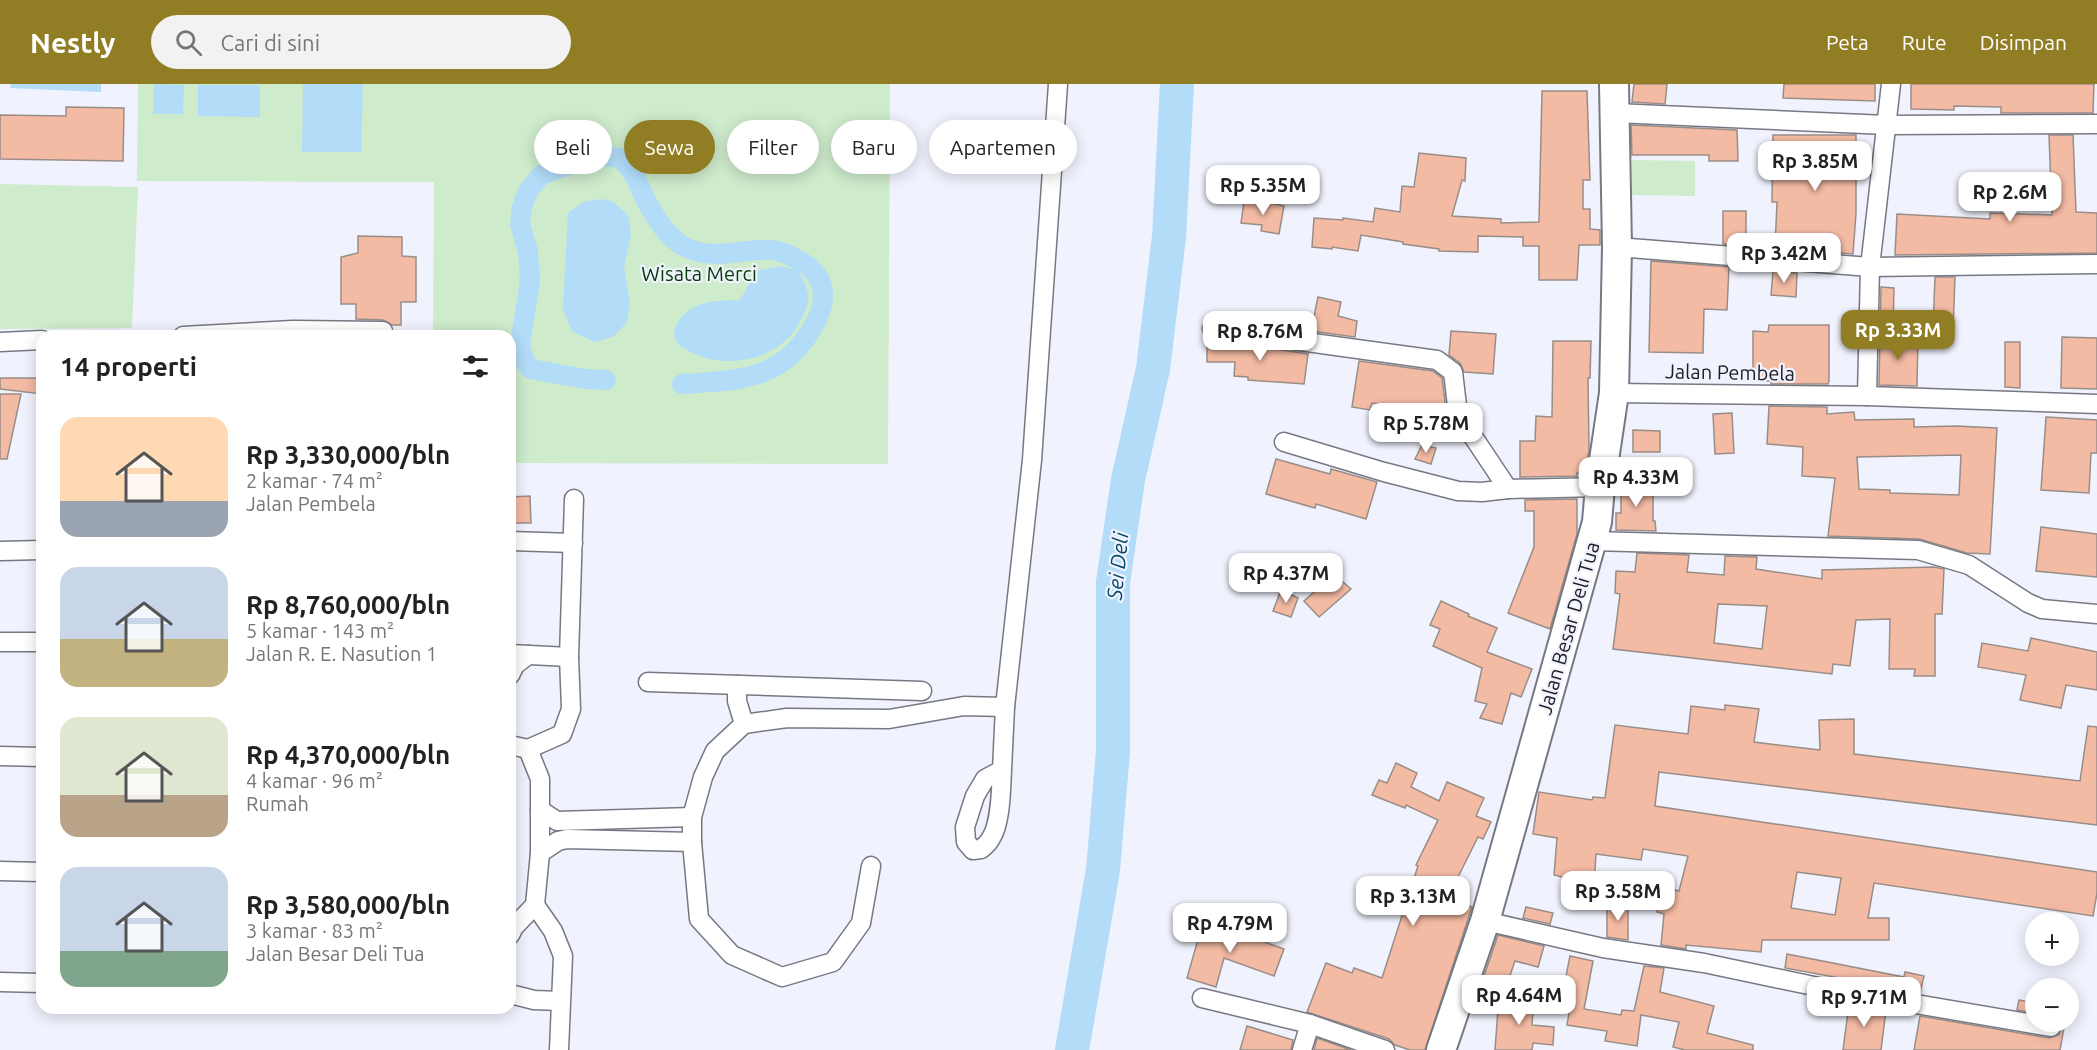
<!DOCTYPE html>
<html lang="id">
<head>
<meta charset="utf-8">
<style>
  :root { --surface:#fff; --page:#f2f2f2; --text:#222; --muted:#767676; --accent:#917e24 }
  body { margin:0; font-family:Ubuntu,sans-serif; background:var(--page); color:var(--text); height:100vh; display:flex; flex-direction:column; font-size:22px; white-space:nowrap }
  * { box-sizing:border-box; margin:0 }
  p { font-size:20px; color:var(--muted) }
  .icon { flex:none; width:33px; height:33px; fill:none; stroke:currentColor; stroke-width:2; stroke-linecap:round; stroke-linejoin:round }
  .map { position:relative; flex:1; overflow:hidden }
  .sheet { position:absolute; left:36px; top:246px; width:480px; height:684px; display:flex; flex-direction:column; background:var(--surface); border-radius:18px; box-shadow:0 3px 15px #0003 }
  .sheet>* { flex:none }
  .banner { position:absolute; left:534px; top:36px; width:570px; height:54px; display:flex; gap:12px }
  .controls { position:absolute; left:2025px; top:828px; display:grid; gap:12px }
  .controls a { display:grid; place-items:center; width:54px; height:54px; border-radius:50%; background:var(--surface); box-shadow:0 3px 15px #0003; font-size:30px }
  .price { position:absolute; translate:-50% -51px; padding:0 14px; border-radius:12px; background:#fff; color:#222; font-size:20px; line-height:39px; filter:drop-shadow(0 2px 3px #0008) }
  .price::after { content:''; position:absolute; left:50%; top:36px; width:18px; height:14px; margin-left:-9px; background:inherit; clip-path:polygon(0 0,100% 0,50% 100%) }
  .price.current { background:var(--accent); color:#fff }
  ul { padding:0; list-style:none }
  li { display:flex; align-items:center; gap:18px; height:150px; padding:0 24px }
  li span { display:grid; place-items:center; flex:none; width:168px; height:120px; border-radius:18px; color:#555 }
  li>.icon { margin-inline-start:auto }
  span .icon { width:72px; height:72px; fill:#fffc; stroke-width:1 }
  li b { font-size:26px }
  h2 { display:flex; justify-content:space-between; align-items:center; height:72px; padding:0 24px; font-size:26px }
  .pill { padding:0 21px; border-radius:27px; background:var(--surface); box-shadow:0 3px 15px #0003; font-size:21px; line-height:54px }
  .pill.current { background:var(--accent); color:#fff }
  header { display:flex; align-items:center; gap:36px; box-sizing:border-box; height:84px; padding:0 30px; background:var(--accent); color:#fff }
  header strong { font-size:28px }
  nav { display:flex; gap:33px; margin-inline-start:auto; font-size:21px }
  .search { width:420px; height:54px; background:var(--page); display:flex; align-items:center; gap:15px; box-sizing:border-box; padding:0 21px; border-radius:33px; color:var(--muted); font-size:22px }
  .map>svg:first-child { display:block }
</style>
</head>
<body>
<header>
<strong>Nestly</strong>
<div class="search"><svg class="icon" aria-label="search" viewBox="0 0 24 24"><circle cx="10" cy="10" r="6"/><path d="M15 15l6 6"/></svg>Cari di sini</div>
<nav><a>Peta</a><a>Rute</a><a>Disimpan</a></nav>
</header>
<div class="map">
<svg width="2097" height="966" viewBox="0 0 2097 966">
  <rect width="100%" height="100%" fill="#f0f2fd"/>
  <g fill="#ceebcc">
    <path d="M138,0H890L888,380L510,379V252H433L434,98L137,97Z"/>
    <path d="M1632,76L1695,77V112L1632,111Z"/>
    <path d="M0,100L138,103L132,244L0,245Z"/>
  </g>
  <g fill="#b2dcf8">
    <path d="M11,0H101V8L10,4Z"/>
    <path d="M154,0L184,1L183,30H153Z"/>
    <path d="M303,0H363L361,68H302Z"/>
    <path d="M198,1H260V33L198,32Z"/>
    <path d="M600,115L612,117L628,131L631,151L624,183L630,218L627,238L613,253L594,258L572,247L563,225L568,129L584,118Z"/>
    <path d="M782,182L798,187C812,209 811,218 798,241C779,275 727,286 693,269C687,266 678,262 675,255C673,249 675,243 678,238C692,216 715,217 739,216L745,208L755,187Z"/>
  </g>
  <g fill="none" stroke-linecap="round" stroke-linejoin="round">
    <path stroke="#b2dcf8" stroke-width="20" d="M606,296L585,295L531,285L524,276L520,261L530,197L528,168L520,140L522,123L528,107L541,91L588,74L600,72L620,74C624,78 629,83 632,88C637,94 639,102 642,108C651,127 664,151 683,162C714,179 743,163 773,166C783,168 790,171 798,176C837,196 824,231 802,259C770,299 728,296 682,300"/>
    <path stroke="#b2dcf8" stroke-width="34" d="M1072,966L1103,786L1113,667V498L1128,396L1153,285L1169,153L1177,0"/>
  </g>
  <g fill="#f4bba4" stroke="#998d88" stroke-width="1.5" fill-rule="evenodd">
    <path d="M1634,0H1667L1665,20L1632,18Z"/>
    <path d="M1784,0H1875V17L1783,14Z"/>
    <path d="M1911,0H2094L2093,29H2001V23L1954,22V26L1911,25Z"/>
    <path d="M1542,7H1587L1590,96H1583V125H1590V145L1600,146V161H1579L1577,196H1539V162H1523V153L1478,152V168L1439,167V165L1403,160V158L1361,151L1358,167L1332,163V165L1312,163L1314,134L1343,136V134L1373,138L1375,124L1400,128L1402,102L1414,103L1419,69L1466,74L1465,97L1462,96L1452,132L1501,135V139L1539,138Z"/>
    <path d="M66,23L124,24L123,77L0,75V31L66,32Z"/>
    <path d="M1631,41L1737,46L1738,77H1709V71H1632Z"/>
    <path d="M1773,51H1856V129L1853,170L1775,164L1777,118H1772Z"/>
    <path d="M2049,51H2073L2076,128L2097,129V169L1895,171L1897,130L1990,135V129L2052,131Z"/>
    <path d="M1244,117L1266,120V118L1284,122L1279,150L1261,147L1262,141L1241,139Z"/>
    <path d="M1723,127H1746V162L1723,160Z"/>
    <path d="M358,152L402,153V172L416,173V218H401V241H392L383,236L356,235V220H341V173L358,169Z"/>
    <path d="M1651,177L1729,183L1727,226L1704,225L1703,269L1649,268Z"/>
    <path d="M1773,187L1797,189L1796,213L1771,211Z"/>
    <path d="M1935,193H1955L1953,247L1933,246Z"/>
    <path d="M1881,203L1894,204L1893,247H1880Z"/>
    <path d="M1318,213L1341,218L1338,232L1357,237L1355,253L1311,247Z"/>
    <path d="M1769,241H1829V297L1828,300H1771V297H1753V247L1768,248Z"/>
    <path d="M1451,247L1496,250L1493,290L1464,288L1460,279L1449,271Z"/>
    <path d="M1880,253L1918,254L1917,302L1879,301Z"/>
    <path d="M2062,253L2097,254V305L2061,304Z"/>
    <path d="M1207,255L1308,270L1304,300L1248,296V293L1234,292L1235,278H1207Z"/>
    <path d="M1553,257H1591L1590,294H1588L1589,366L1585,389H1577V392L1520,393V357H1535L1536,332L1552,333Z"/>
    <path d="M2005,258H2020V304L2005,303Z"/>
    <path d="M1359,277L1433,287L1442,294L1445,317L1442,336L1423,333L1424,326L1372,319L1370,326L1352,323Z"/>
    <path d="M0,294H42V310L0,305Z"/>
    <path d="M0,310H21L7,375H0Z"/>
    <path d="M1769,322L1827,323V330L1854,328L1855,336L1914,335V343L1956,342L1997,344L1990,470L1967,469L1919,455L1828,452L1835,394L1802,392L1803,363L1767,360ZM1961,371L1959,411L1890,409V406L1859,405L1857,373Z"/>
    <path d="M1732,329L1734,369L1715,370L1713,330Z"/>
    <path d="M2046,333L2097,336V369H2091L2089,409L2041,406Z"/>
    <path d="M1633,346L1660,347V368H1633Z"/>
    <path d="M1422,361L1436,364L1431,380L1415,375Z"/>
    <path d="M1276,375L1330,390L1331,385L1377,398L1366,435L1316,420L1315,424L1266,410Z"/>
    <path d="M1621,400H1653V437H1655L1656,447L1616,446V429H1621Z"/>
    <path d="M530,412L531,439H510V413Z"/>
    <path d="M1577,415V450L1550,545L1508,529L1534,463V427H1525V416Z"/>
    <path d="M2041,443L2097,450V493L2036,487Z"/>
    <path d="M1637,469L1689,471L1687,488L1724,491L1725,472L1757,473L1756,485L1822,495V486L1934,483L1944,485L1942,530H1935V592H1914L1915,585H1889L1890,535L1856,536L1850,582L1833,580L1832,590L1613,565L1620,510L1615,509L1616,487L1635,488ZM1718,520L1767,522L1762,565L1714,559Z"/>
    <path d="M1334,490L1351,505L1319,533L1304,517Z"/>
    <path d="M1281,506L1298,514L1291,533L1273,527Z"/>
    <path d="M1441,517L1469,530L1468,532L1497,544L1487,568L1532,585L1521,613L1511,609L1502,640L1480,634L1487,620L1475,617L1482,584L1433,562L1440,545L1430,541Z"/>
    <path d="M2031,554L2097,568V606L2066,601L2061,624L2020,616L2026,591L1978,583L1982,559L2028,567Z"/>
    <path d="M1725,621L1759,625L1754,658L1820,666L1819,636L1854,635V670L2080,697L2088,642L2097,643V741L1659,688L1655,722L2097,788V809L2093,832L1874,799L1868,834H1889V856H1762L1761,868L1686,861V865L1661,861L1664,830L1657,828L1663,803L1679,807L1688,772L1643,765L1641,776L1596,770L1594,801L1554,791L1557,754L1533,750L1539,708L1592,716L1593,713L1605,714L1615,641L1688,650L1691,622L1725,626ZM1797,788L1841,794L1835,831L1791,824Z"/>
    <path d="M1396,679L1417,689L1411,703L1439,717L1447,698L1484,714L1476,732L1491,738L1483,755L1478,753L1447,815L1472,823L1425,966H1410L1395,961L1389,955L1307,928L1326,879L1352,889L1354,884L1382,894L1418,782L1416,781L1438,736L1406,721L1405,724L1372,711L1379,696L1387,699Z"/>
    <path d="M1607,822H1628V856L1607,853Z"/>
    <path d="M1526,823L1553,829L1550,840L1523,834Z"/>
    <path d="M1203,838L1234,847L1284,865L1274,892L1224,874L1216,903L1187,894Z"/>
    <path d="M1498,851L1544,862L1538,883L1515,877L1507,900L1484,892Z"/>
    <path d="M1787,870L1904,893L1905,888L1924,892L1920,909L1785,884Z"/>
    <path d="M1570,872L1593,877L1584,925L1621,931L1622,926L1634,927L1644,882L1664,884L1660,908L1714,922L1707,949L1753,961V966H1685L1673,963L1679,938L1641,931L1637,962L1605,957L1607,947L1567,941L1573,904L1564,902Z"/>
    <path d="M1499,912L1534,914L1532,941L1554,943L1553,961L1533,959L1532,966H1495Z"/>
    <path d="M2019,916L2036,919V929L2017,926Z"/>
    <path d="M1849,920L1886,926L1881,966H1843Z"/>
    <path d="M1920,932L2049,954L2059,951L2062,944L2061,938H2065L2060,966H1914Z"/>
    <path d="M1247,942L1293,956L1291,966H1240Z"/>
    <path d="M1317,954L1351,966H1314Z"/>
  </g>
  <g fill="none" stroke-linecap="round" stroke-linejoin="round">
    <g stroke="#777883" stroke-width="21">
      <g id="street">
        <path d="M1615,29L1887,41L2097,40"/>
        <path d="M1617,163L1870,183L2097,180"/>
        <path d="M1212,245L1437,276L1453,288L1458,330L1508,405"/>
        <path d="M183,252L293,246L383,247"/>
        <path d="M0,258L42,256"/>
        <path d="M1614,309L1867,312L2097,320"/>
        <path d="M1867,312L1870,183L1891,0"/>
        <path d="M1284,358L1384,388L1458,407L1482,408L1508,405L1600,403"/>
        <path d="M510,457L573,459"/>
        <path d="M1593,457L1918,466L1969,481L2028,519L2042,525L2097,530"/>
        <path d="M0,467L42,466"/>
        <path d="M0,558H42"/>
        <path d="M510,570L569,573"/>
        <path d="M510,591L515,581L528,571"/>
        <path d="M648,598L922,607"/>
        <path d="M737,601V617L744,640"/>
        <path d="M510,661L528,665L540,695V769L535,821L514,843L510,851"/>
        <path d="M528,665L562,650L571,625L569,573L574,415"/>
        <path d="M0,672L42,673"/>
        <path d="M1002,686L985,695L975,712L965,743L966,758L973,766L981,765C985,762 989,758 991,754C1001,739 1001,704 1002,686L1005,623L1032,376L1058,0"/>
        <path d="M540,726L557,737L692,733"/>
        <path d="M540,769L558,757L567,755L692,758"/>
        <path d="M871,782L861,839L833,878L782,893L732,871L699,835L692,758V733L703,693L715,667L744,640L787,634L889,635L964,622L1005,623"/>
        <path d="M0,787L42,788"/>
        <path d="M535,821L553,847L563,872L559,966"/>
        <path d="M1485,837L1603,864L1704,879L1828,905L2051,943"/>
        <path d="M0,898L42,899"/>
        <path d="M510,910L534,916L560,917"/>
        <path d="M1202,914L1310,940L1385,966"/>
        <path d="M1302,966L1310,940"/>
      </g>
    </g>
    <g stroke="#777883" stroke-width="32">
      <path id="primary" d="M1441,966L1485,837L1597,438L1600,403L1614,309L1617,163L1614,0"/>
    </g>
    <use href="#street" stroke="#fff" stroke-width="18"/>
    <use href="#primary" stroke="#fff" stroke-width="28"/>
  </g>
  <g text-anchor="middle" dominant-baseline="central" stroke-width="4.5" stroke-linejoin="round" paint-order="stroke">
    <g font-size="20" fill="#023e04" stroke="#f0f2fd">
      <text x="699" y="189">Wisata Merci</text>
    </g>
    <g font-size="20" fill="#1e1e22" stroke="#f0f2fd">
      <text transform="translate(1730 288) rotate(1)">Jalan Pembela</text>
      <text transform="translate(1568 544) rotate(-74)">Jalan Besar Deli Tua</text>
    </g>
    <g font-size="21" font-style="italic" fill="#034869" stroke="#f0f2fd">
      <text transform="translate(1117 482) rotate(-84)">Sei Deli</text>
    </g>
  </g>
</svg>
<div class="controls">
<a>+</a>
<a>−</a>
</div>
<b class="price" style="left:1815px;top:108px">Rp 3.85M</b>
<b class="price" style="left:1263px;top:132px">Rp 5.35M</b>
<b class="price" style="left:2010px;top:139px">Rp 2.6M</b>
<b class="price" style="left:1784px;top:200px">Rp 3.42M</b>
<b class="price current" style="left:1898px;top:277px">Rp 3.33M</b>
<b class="price" style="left:1260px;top:278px">Rp 8.76M</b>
<b class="price" style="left:1426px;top:370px">Rp 5.78M</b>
<b class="price" style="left:1636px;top:424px">Rp 4.33M</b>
<b class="price" style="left:1286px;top:520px">Rp 4.37M</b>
<b class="price" style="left:1618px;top:838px">Rp 3.58M</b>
<b class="price" style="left:1413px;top:843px">Rp 3.13M</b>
<b class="price" style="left:1230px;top:870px">Rp 4.79M</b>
<b class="price" style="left:1519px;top:942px">Rp 4.64M</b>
<b class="price" style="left:1864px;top:944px">Rp 9.71M</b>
<div class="banner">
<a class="pill">Beli</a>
<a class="pill current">Sewa</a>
<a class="pill">Filter</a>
<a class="pill">Baru</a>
<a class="pill">Apartemen</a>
</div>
<section class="sheet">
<h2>14 properti<svg class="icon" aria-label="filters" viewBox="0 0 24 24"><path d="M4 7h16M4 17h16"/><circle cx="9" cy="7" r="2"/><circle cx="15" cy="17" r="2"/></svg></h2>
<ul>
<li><span style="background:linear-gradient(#ffd9b3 70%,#9aa5b1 0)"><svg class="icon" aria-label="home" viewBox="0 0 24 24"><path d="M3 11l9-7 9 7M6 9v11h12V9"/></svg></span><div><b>Rp 3,330,000/bln</b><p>2 kamar · 74 m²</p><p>Jalan Pembela</p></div></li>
<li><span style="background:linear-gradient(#c9d6e8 60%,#c2b280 0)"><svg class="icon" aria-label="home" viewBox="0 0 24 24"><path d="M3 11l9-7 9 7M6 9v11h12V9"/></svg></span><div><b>Rp 8,760,000/bln</b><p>5 kamar · 143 m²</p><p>Jalan R. E. Nasution 1</p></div></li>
<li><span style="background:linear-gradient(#dfe7d0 65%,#b9a48a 0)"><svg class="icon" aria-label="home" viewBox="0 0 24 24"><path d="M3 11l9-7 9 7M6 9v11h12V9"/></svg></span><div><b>Rp 4,370,000/bln</b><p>4 kamar · 96 m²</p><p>Rumah</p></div></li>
<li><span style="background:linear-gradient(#c9d6e8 70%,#7fa58c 0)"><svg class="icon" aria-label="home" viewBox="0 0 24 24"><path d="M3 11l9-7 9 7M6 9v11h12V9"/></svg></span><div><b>Rp 3,580,000/bln</b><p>3 kamar · 83 m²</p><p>Jalan Besar Deli Tua</p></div></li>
</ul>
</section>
</div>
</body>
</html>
